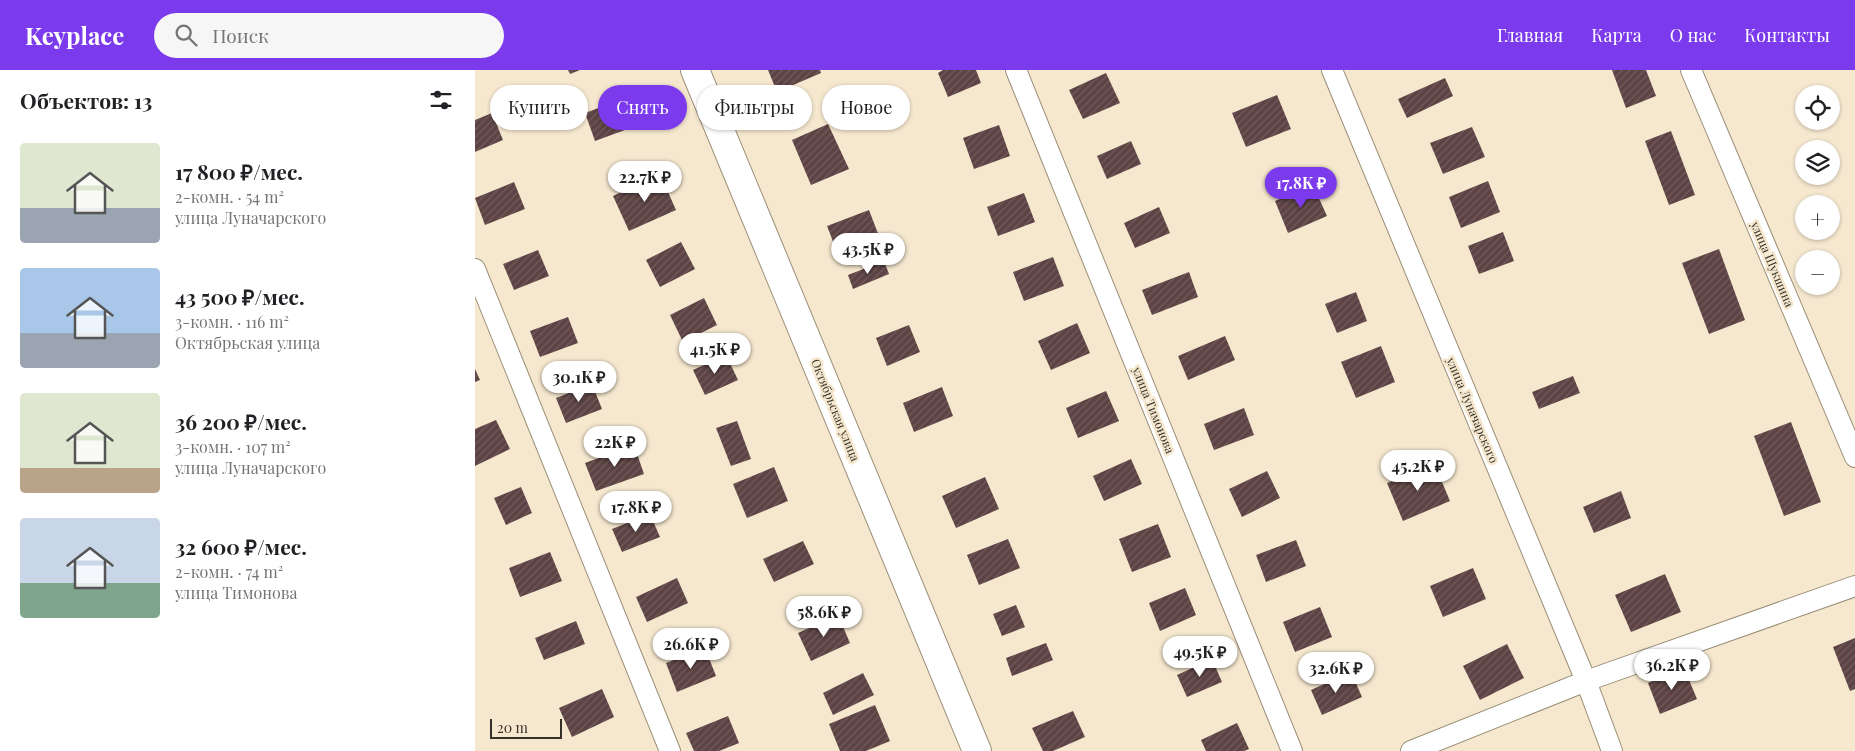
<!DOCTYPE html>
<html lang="ru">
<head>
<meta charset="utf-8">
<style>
  :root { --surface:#fff; --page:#f6f6f6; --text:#202124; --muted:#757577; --accent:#7c3aed }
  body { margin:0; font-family:"Playfair Display",serif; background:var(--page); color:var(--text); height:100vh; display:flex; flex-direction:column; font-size:19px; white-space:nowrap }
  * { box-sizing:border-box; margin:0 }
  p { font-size:16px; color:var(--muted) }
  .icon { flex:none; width:28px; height:28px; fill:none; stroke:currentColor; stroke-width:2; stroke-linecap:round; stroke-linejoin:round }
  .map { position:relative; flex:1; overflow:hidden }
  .drawer { display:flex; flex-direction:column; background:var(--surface); width:475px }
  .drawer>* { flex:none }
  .banner { position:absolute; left:15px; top:15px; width:475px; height:45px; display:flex; gap:10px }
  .tools { position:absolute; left:1320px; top:15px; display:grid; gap:10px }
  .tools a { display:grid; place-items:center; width:45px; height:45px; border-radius:50%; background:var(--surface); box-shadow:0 1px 4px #0004; font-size:25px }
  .scale { position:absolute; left:15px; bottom:12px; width:72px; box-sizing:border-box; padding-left:5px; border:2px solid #363128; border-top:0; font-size:14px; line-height:18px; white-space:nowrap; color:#363128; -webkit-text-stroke:4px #f6e8cf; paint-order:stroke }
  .price { position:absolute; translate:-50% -42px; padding:0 11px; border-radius:18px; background:#fff; color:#222; font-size:16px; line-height:32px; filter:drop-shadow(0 1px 2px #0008) }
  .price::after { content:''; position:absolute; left:50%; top:30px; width:15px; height:11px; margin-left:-8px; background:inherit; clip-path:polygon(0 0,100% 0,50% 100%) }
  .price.selected { background:var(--accent); color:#fff }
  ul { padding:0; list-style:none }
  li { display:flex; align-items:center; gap:15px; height:125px; padding:0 20px }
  li span { display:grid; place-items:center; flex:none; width:140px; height:100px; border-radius:5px; color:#555 }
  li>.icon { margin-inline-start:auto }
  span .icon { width:60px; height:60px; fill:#fffc; stroke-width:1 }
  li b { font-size:21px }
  h2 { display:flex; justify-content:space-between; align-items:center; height:60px; padding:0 20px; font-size:21px }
  .pill { padding:0 18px; border-radius:22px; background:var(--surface); box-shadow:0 1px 4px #0004; font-size:18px; line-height:45px }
  .pill.selected { background:var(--accent); color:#fff }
  header { display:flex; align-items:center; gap:30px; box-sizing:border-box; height:70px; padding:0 25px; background:var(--accent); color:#fff }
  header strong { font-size:24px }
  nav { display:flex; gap:28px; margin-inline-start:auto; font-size:18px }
  .search { width:350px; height:45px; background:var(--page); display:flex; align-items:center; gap:12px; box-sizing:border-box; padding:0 18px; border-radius:28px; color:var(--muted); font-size:19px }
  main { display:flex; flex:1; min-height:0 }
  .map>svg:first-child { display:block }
</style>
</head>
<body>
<header>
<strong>Keyplace</strong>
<div class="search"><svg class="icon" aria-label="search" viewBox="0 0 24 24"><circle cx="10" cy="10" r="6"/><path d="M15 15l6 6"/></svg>Поиск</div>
<nav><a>Главная</a><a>Карта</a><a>О нас</a><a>Контакты</a></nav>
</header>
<main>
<section class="drawer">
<h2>Объектов: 13<svg class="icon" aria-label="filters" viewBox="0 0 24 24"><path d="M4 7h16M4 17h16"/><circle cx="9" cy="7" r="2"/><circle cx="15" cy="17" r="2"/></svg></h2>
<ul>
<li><span style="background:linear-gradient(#dfe7d0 65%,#9aa5b1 0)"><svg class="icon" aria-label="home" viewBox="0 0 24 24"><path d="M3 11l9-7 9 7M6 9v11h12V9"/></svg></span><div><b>17 800 ₽/мес.</b><p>2-комн. · 54 m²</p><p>улица Луначарского</p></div></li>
<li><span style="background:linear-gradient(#a9c7e8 65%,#9aa5b1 0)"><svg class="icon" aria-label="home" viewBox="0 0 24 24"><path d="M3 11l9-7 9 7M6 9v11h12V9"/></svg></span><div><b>43 500 ₽/мес.</b><p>3-комн. · 116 m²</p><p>Октябрьская улица</p></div></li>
<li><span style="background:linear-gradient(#dfe7d0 75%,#b9a48a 0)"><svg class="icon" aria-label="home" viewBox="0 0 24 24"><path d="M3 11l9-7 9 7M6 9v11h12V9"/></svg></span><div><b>36 200 ₽/мес.</b><p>3-комн. · 107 m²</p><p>улица Луначарского</p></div></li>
<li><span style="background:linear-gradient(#c9d6e8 65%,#7fa58c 0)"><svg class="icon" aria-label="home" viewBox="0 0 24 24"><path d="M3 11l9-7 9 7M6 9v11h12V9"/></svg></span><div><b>32 600 ₽/мес.</b><p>2-комн. · 74 m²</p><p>улица Тимонова</p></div></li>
</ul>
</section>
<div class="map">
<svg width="1380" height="681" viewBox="0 0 1380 681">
  <defs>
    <pattern id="building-hatch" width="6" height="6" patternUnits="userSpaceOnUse" patternTransform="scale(1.25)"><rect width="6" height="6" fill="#5d4343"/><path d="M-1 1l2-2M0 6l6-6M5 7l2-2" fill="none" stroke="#715c5c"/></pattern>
  </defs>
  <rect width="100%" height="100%" fill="#f6e8cf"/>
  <g fill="url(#building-hatch)">
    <path d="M93,0H105L95,4Z"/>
    <path d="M293,0H345L346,3L302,22Z"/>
    <path d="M468,0H501L506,13L473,27L463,3Z"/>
    <path d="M1137,0H1171L1181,26L1151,38Z"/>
    <path d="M631,3L645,33L608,49L594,20Z"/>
    <path d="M970,8L978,26L932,48L923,29Z"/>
    <path d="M802,25L816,59L771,77L757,43Z"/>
    <path d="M148,29L158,57L120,71L110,43Z"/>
    <path d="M17,43L28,70L0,82V50Z"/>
    <path d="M353,54L374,99L336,115L317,70Z"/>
    <path d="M524,55L535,86L499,99L488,68Z"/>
    <path d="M997,57L1010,87L968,104L955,73Z"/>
    <path d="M1196,61L1220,125L1194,135L1170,71Z"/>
    <path d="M656,71L666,94L632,109L622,86Z"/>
    <path d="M185,104L201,140L154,161L138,126Z"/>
    <path d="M1013,111L1025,142L986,158L974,127Z"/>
    <path d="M39,112L50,139L10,155L0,128Z"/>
    <path d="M838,115L852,146L813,163L800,131Z"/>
    <path d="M549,123L560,152L523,166L512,137Z"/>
    <path d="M684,137L695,163L660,178L649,153Z"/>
    <path d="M394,140L407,174L365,189L352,156Z"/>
    <path d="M1028,162L1039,191L1004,204L993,176Z"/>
    <path d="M206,172L220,199L185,217L171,190Z"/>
    <path d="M1244,179L1270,250L1234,264L1207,193Z"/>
    <path d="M63,180L74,206L39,220L28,194Z"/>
    <path d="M578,187L589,216L549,231L538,202Z"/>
    <path d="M409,191L414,204L378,219L373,205Z"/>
    <path d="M714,202L723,227L677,245L667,220Z"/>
    <path d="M881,222L892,251L862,263L850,234Z"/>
    <path d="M229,228L242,255L208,272L195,245Z"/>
    <path d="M93,247L103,273L65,287L55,261Z"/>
    <path d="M602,253L615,283L576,300L563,271Z"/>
    <path d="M434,255L445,282L412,296L401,268Z"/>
    <path d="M750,266L760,290L713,310L703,286Z"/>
    <path d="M906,276L920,312L881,328L866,292Z"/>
    <path d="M251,285L263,310L230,325L218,300Z"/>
    <path d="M0,299L5,310L0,312Z"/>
    <path d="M1098,306L1105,323L1064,339L1057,322Z"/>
    <path d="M117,314L127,339L91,353L81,328Z"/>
    <path d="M467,317L478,346L439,362L428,333Z"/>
    <path d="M631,321L644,351L603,368L591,338Z"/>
    <path d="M769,338L779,365L739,380L729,354Z"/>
    <path d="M21,350L35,379L0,396V359Z"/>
    <path d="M262,351L276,389L256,396L241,358Z"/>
    <path d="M1316,352L1346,432L1309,446L1279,366Z"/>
    <path d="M159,375L169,404L121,421L110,393Z"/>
    <path d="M656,389L667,414L629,431L618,406Z"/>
    <path d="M959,393L975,431L928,451L912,413Z"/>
    <path d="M299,397L313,431L272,448L258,414Z"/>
    <path d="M792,401L805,428L767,447L754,419Z"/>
    <path d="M510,407L524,439L481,458L467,426Z"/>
    <path d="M46,417L57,443L31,455L19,428Z"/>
    <path d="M1146,421L1156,448L1119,463L1108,437Z"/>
    <path d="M175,444L185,467L147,482L137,459Z"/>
    <path d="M683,454L696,487L657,502L644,469Z"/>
    <path d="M533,469L545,498L504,515L492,485Z"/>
    <path d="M821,470L831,496L791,512L781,485Z"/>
    <path d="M328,471L339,494L299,512L288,489Z"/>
    <path d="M75,482L87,511L45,527L34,498Z"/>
    <path d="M998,498L1011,529L968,547L955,516Z"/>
    <path d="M1190,504L1206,542L1156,562L1140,525Z"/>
    <path d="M202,508L213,533L172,552L161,527Z"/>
    <path d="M710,518L721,545L685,561L674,533Z"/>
    <path d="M541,535L550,557L527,566L518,544Z"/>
    <path d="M845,537L857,567L820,582L808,552Z"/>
    <path d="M363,545L375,573L336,591L323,563Z"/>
    <path d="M101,551L110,574L69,590L60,568Z"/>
    <path d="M1380,568V619L1375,621L1358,577Z"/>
    <path d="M571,573L578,590L537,606L531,588Z"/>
    <path d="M1032,574L1049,608L1005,630L988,596Z"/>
    <path d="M230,578L241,606L202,622L191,593Z"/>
    <path d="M737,589L747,612L712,627L702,605Z"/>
    <path d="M1209,598L1222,629L1185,644L1173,613Z"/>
    <path d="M876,602L887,627L847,645L836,620Z"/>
    <path d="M388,603L399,625L358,645L348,623Z"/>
    <path d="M127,619L139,647L97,667L84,638Z"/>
    <path d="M400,635L415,671L391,681H365L354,654Z"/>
    <path d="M598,641L610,667L578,681H568L557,658Z"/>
    <path d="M253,646L264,673L244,681H219L211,663Z"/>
    <path d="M762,653L774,679L769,681H731L726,670Z"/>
  </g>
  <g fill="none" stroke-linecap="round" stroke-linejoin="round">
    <g stroke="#9a8e77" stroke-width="22">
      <g id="street">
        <path d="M541,0L817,681"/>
        <path d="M857,0L1111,611L1137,681"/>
        <path d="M1216,0L1380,387"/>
        <path d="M0,199L195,681"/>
        <path d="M936,681L1111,611L1380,516"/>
      </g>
    </g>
    <g stroke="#9a8e77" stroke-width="30">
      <path id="secondary" d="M220,0L502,681"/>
    </g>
    <use href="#street" stroke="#fff" stroke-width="20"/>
    <use href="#secondary" stroke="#fff" stroke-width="28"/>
  </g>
  <g text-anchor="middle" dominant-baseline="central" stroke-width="5" stroke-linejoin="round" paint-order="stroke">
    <g font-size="12" fill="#363128" stroke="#f6e8cf">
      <text transform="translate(1298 194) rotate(67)">улица Шукшина</text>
      <text transform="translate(361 340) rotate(68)">Октябрьская улица</text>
      <text transform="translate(679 340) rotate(68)">улица Тимонова</text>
      <text transform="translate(998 340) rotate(67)">улица Луначарского</text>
    </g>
  </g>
</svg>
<div class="tools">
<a><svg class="icon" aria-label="locate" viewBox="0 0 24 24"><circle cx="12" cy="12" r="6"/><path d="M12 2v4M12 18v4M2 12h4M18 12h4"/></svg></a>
<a><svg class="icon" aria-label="layers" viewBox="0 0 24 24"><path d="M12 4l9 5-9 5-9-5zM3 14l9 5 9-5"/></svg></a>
<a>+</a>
<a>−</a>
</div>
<div class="scale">20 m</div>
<b class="price" style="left:170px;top:133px">22.7K ₽</b>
<b class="price selected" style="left:826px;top:139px">17.8K ₽</b>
<b class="price" style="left:393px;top:205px">43.5K ₽</b>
<b class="price" style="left:240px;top:305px">41.5K ₽</b>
<b class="price" style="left:104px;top:333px">30.1K ₽</b>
<b class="price" style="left:140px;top:398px">22K ₽</b>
<b class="price" style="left:943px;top:422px">45.2K ₽</b>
<b class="price" style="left:161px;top:463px">17.8K ₽</b>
<b class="price" style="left:349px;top:568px">58.6K ₽</b>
<b class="price" style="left:216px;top:600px">26.6K ₽</b>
<b class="price" style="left:725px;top:608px">49.5K ₽</b>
<b class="price" style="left:1197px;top:621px">36.2K ₽</b>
<b class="price" style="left:861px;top:624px">32.6K ₽</b>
<div class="banner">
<a class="pill">Купить</a>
<a class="pill selected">Снять</a>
<a class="pill">Фильтры</a>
<a class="pill">Новое</a>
</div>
</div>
</main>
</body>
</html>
